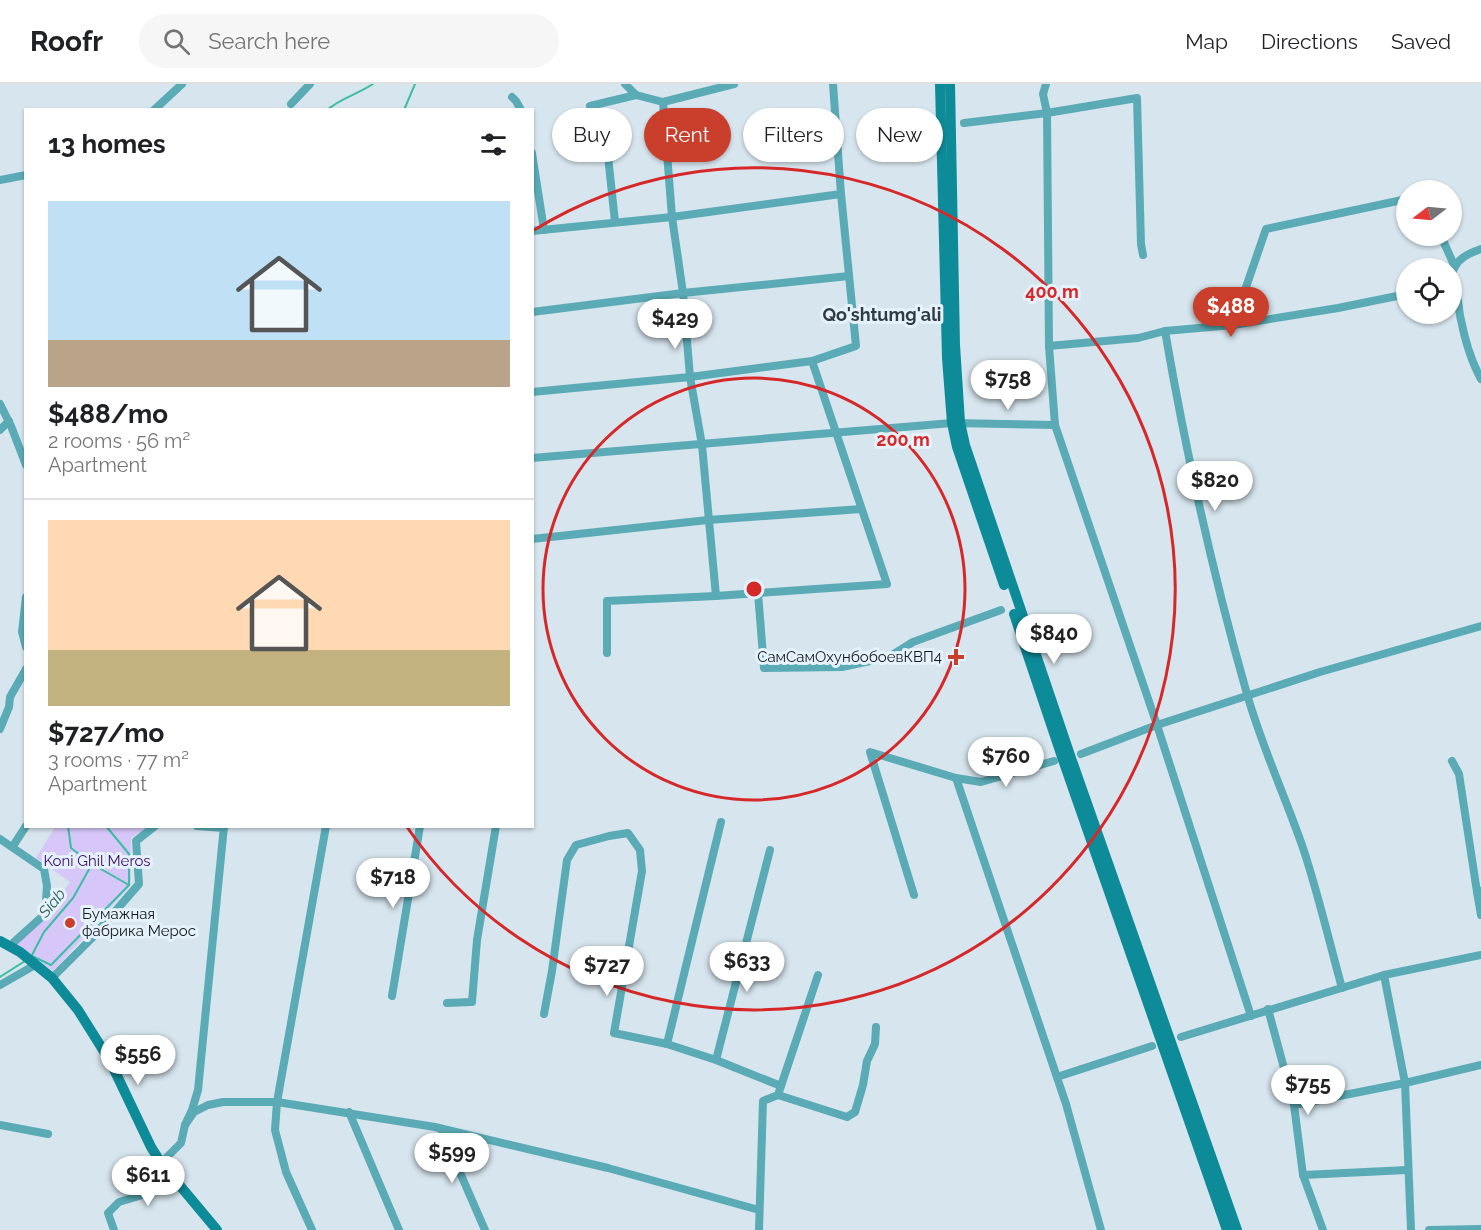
<!DOCTYPE html>
<html lang="en">
<head>
<meta charset="utf-8">
<style>
  :root { --surface:#fff; --page:#f6f6f6; --text:#202124; --muted:#757577; --line:#e0e0e0; --accent:#ca3e2c }
  body { margin:0; font-family:Raleway,sans-serif; background:var(--page); color:var(--text); height:100vh; display:flex; flex-direction:column; font-size:22px; white-space:nowrap }
  * { box-sizing:border-box; margin:0 }
  p { font-size:20px; color:var(--muted) }
  .icon { flex:none; width:33px; height:33px; fill:none; stroke:currentColor; stroke-width:2; stroke-linecap:round; stroke-linejoin:round }
  .map { position:relative; flex:1; overflow:hidden }
  .sheet { position:absolute; left:24px; top:24px; width:510px; height:720px; display:flex; flex-direction:column; background:var(--surface); border-radius:0px; box-shadow:0 2px 4px #0004 }
  .sheet>* { flex:none }
  .guide { position:absolute; left:552px; top:24px; width:570px; height:54px; display:flex; gap:12px }
  .needle { width:39px; rotate:254deg }
  .fabs { position:absolute; left:1396px; top:96px; display:grid; gap:12px }
  .fabs a { display:grid; place-items:center; width:66px; height:66px; border-radius:50%; background:var(--surface); box-shadow:0 2px 4px #0004; font-size:30px }
  .price { position:absolute; translate:-50% -51px; padding:0 14px; border-radius:21px; background:#fff; color:#222; font-size:20px; line-height:39px; filter:drop-shadow(0 2px 3px #0008) }
  .price::after { content:''; position:absolute; left:50%; top:36px; width:18px; height:14px; margin-left:-9px; background:inherit; clip-path:polygon(0 0,100% 0,50% 100%) }
  .price.active { background:var(--accent); color:#fff }
  ul { padding:0; list-style:none }
  li { display:grid; align-content:center; gap:12px; height:318px; padding:0 24px }
  li+li { border-top:2px solid var(--line) }
  li span { display:grid; place-items:center; height:186px; border-radius:0px; color:#555 }
  li>.icon { margin-inline-start:auto }
  span .icon { width:108px; height:108px; fill:#fffc; stroke-width:1 }
  li b { font-size:26px }
  h2 { display:flex; justify-content:space-between; align-items:center; height:72px; padding:0 24px; font-size:26px }
  .tag { padding:0 21px; border-radius:27px; background:var(--surface); box-shadow:0 2px 4px #0004; font-size:21px; line-height:54px }
  .tag.active { background:var(--accent); color:#fff }
  header { display:flex; align-items:center; gap:36px; box-sizing:border-box; height:84px; padding:0 30px; background:var(--surface); border-bottom:2px solid var(--line) }
  header strong { font-size:28px }
  nav { display:flex; gap:33px; margin-inline-start:auto; font-size:21px }
  .search { width:420px; height:54px; background:var(--page); display:flex; align-items:center; gap:15px; box-sizing:border-box; padding:0 21px; border-radius:33px; color:var(--muted); font-size:22px }
  .map>svg:first-child { display:block }
</style>
</head>
<body>
<header>
<strong>Roofr</strong>
<div class="search"><svg class="icon" aria-label="search" viewBox="0 0 24 24"><circle cx="10" cy="10" r="6"/><path d="M15 15l6 6"/></svg>Search here</div>
<nav><a>Map</a><a>Directions</a><a>Saved</a></nav>
</header>
<div class="map">
<svg width="1481" height="1146" viewBox="0 0 1481 1146">
  <rect width="100%" height="100%" fill="#d7e5ee"/>
  <path fill="#d6c7f8" d="M55,743H149L131,754V801L53,887L16,861L47,831L70,798L36,774Z"/>
  <g fill="none" stroke-linecap="round" stroke-linejoin="round">
    <g stroke="#3bbea3" stroke-width="2">
      <path d="M327,26C341,14 358,10 373,0"/>
      <path d="M404,26L415,0"/>
      <path d="M68,742L71,764L92,780"/>
      <path d="M32,871L44,848L73,814L92,780L129,801V770L106,742"/>
      <path d="M32,872L51,881L129,801"/>
      <path d="M0,893L25,877"/>
    </g>
    <g stroke="#5aabb6" stroke-width="8">
      <path d="M625,0L636,11L663,18L734,0"/>
      <path d="M512,13L516,17L521,26"/>
      <path d="M663,18L672,133L683,209L690,293L702,361L716,512"/>
      <path d="M291,20L310,0"/>
      <path d="M154,26L182,0"/>
      <path d="M964,39L1047,29L1043,10L1046,0"/>
      <path d="M532,69L544,146"/>
      <path d="M0,96L26,91"/>
      <path d="M615,138L608,72L590,22L636,11"/>
      <path d="M532,147L672,133L841,110"/>
      <path d="M1441,152L1454,181"/>
      <path d="M1143,171L1141,160L1137,14L1047,29L1049,262L1055,341L1157,641L1251,932"/>
      <path d="M1452,190C1456,175 1467,170 1481,165"/>
      <path d="M1452,204C1460,213 1458,225 1461,236C1465,256 1471,277 1481,295"/>
      <path d="M532,228L683,209L849,192"/>
      <path d="M1233,241L1266,145L1407,115"/>
      <path d="M1165,247C1186,369 1213,491 1247,610C1262,663 1285,712 1303,764C1318,809 1329,857 1342,904"/>
      <path d="M1049,262L1138,254L1165,247L1233,241L1338,224L1407,210"/>
      <path d="M812,277L856,262L841,110L833,0"/>
      <path d="M532,308L690,293L812,277L887,500L716,512L607,517V569"/>
      <path d="M0,320L11,342L26,381"/>
      <path d="M0,346L9,337"/>
      <path d="M532,374L952,339L1055,341"/>
      <path d="M532,455L708,436L861,425"/>
      <path d="M758,509L764,584L842,583L889,573L913,558L1001,526"/>
      <path d="M26,513L22,548L26,563"/>
      <path d="M0,645L9,623L10,613L26,585"/>
      <path d="M1081,670L1157,641L1320,588L1481,542"/>
      <path d="M1452,677L1459,690L1477,808"/>
      <path d="M956,694L1066,1020L1101,1146"/>
      <path d="M197,742L224,744"/>
      <path d="M0,755L44,785L47,802L45,830L14,858L12,863"/>
      <path d="M13,762L26,742"/>
      <path d="M1481,807L1477,808L1481,831"/>
      <path d="M914,811L870,668L956,694L981,698L1054,677"/>
      <path d="M1384,891L1405,999L1411,1146"/>
      <path d="M52,894L91,855L139,800L136,757L155,742"/>
      <path d="M0,901L35,881"/>
      <path d="M392,912L420,742"/>
      <path d="M447,919L472,918L477,856L496,742"/>
      <path d="M1268,925L1294,1021L1303,1091L1323,1146"/>
      <path d="M544,930L552,887L567,776L576,761L609,752L628,749L640,766L642,787L614,949L667,960L721,738"/>
      <path d="M1181,953L1384,891L1481,871"/>
      <path d="M667,960L716,976L770,766"/>
      <path d="M716,976L781,1002L818,891"/>
      <path d="M1057,993L1152,962"/>
      <path d="M781,1002L778,1011L847,1033L855,1028L863,1001L867,977L875,960L876,943"/>
      <path d="M1294,1021L1405,999L1481,981"/>
      <path d="M349,1028L399,1146"/>
      <path d="M0,1041L48,1050"/>
      <path d="M185,1041L194,1028L208,1021L223,1018H277L435,1043L608,1084L759,1126"/>
      <path d="M441,1045L485,1146"/>
      <path d="M161,1079L181,1059L185,1041L192,1026L198,1006L224,742"/>
      <path d="M1303,1091L1407,1086"/>
      <path d="M114,1146L108,1129L119,1118L179,1100"/>
      <path d="M312,1146L286,1088L275,1046L277,1018L326,742"/>
      <path d="M759,1146L763,1017L778,1011"/>
      <path d="M1429,1146L1481,1145"/>
    </g>
    <g stroke="#0e8b98" stroke-width="10">
      <path d="M940,0L947,274L952,339L957,363L1004,501"/>
      <path d="M950,0L955,261L960,338L965,361L1071,674L1237,1146"/>
      <path d="M1014,530L1062,673L1227,1146"/>
      <path d="M0,857L20,868L52,894L78,926L110,977L151,1063L161,1079L217,1146"/>
    </g>
  </g>
  <g fill="none" stroke="#d62828" stroke-width="3">
    <circle cx="754" cy="505" r="211"/>
    <path d="M534 146A421 421 0 1 1 407 743"/>
  </g>
  <g fill="#ca3e2c" stroke="#e5f2fb" stroke-width="2">
    <path d="M953 564h6v6h6v6h-6v6h-6v-6h-6v-6h6z"/>
    <circle cx="70" cy="839" r="6"/>
  </g>
  <g text-anchor="middle" dominant-baseline="central" stroke-width="6" stroke-linejoin="round" paint-order="stroke">
    <g font-size="15" fill="#14191c" stroke="#e5f2fb" text-anchor="end">
      <text x="942" y="573">СамСамОхунбобоевКВП4</text>
      <text x="82" y="830" text-anchor="start">Бумажная<tspan x="82" dy="17">фабрика Мерос</tspan></text>
    </g>
    <g font-size="15" fill="#3b0b6d" stroke="#e5f2fb">
      <text x="97" y="777">Koni Ghil Meros</text>
    </g>
    <g font-size="16" font-style="italic" fill="#2d6155" stroke="#e5f2fb">
      <text transform="translate(52 819) rotate(-50)">Siab</text>
    </g>
    <g font-size="18" font-weight="bold" fill="#313b42" stroke="#e5f2fb">
      <text x="882" y="230">Qo'shtumg'ali</text>
    </g>
  </g>
  <circle cx="754" cy="505" r="9" fill="#d62828" stroke="#e5f2fb" stroke-width="3"/>
  <g font-size="18" text-anchor="middle" font-weight="bold" fill="#d62828" stroke="#e5f2fb" stroke-width="6" stroke-linejoin="round" paint-order="stroke">
    <text x="1052" y="214">400 m</text>
    <text x="903" y="362">200 m</text>
  </g>
</svg>
<div class="fabs">
<a><svg class="needle" viewBox="-14 -14 28 28"><path d="M0-13l5 13h-10z" fill="#e53935"/><path d="M0 13l5-13h-10z" fill="#757577"/></svg></a>
<a><svg class="icon" aria-label="locate" viewBox="0 0 24 24"><circle cx="12" cy="12" r="6"/><path d="M12 2v4M12 18v4M2 12h4M18 12h4"/></svg></a>
</div>
<b class="price active" style="left:1231px;top:254px">$488</b>
<b class="price" style="left:675px;top:266px">$429</b>
<b class="price" style="left:1008px;top:327px">$758</b>
<b class="price" style="left:1215px;top:428px">$820</b>
<b class="price" style="left:1054px;top:581px">$840</b>
<b class="price" style="left:1006px;top:704px">$760</b>
<b class="price" style="left:393px;top:825px">$718</b>
<b class="price" style="left:747px;top:909px">$633</b>
<b class="price" style="left:607px;top:913px">$727</b>
<b class="price" style="left:138px;top:1002px">$556</b>
<b class="price" style="left:1308px;top:1032px">$755</b>
<b class="price" style="left:452px;top:1100px">$599</b>
<b class="price" style="left:148px;top:1123px">$611</b>
<div class="guide">
<a class="tag">Buy</a>
<a class="tag active">Rent</a>
<a class="tag">Filters</a>
<a class="tag">New</a>
</div>
<section class="sheet">
<h2>13 homes<svg class="icon" aria-label="filters" viewBox="0 0 24 24"><path d="M4 7h16M4 17h16"/><circle cx="9" cy="7" r="2"/><circle cx="15" cy="17" r="2"/></svg></h2>
<ul>
<li><span style="background:linear-gradient(#bfe0f5 75%,#b9a48a 0)"><svg class="icon" aria-label="home" viewBox="0 0 24 24"><path d="M3 11l9-7 9 7M6 9v11h12V9"/></svg></span><div><b>$488/mo</b><p>2 rooms · 56 m²</p><p>Apartment</p></div></li>
<li><span style="background:linear-gradient(#ffd9b3 70%,#c2b280 0)"><svg class="icon" aria-label="home" viewBox="0 0 24 24"><path d="M3 11l9-7 9 7M6 9v11h12V9"/></svg></span><div><b>$727/mo</b><p>3 rooms · 77 m²</p><p>Apartment</p></div></li>
</ul>
</section>
</div>
</body>
</html>
